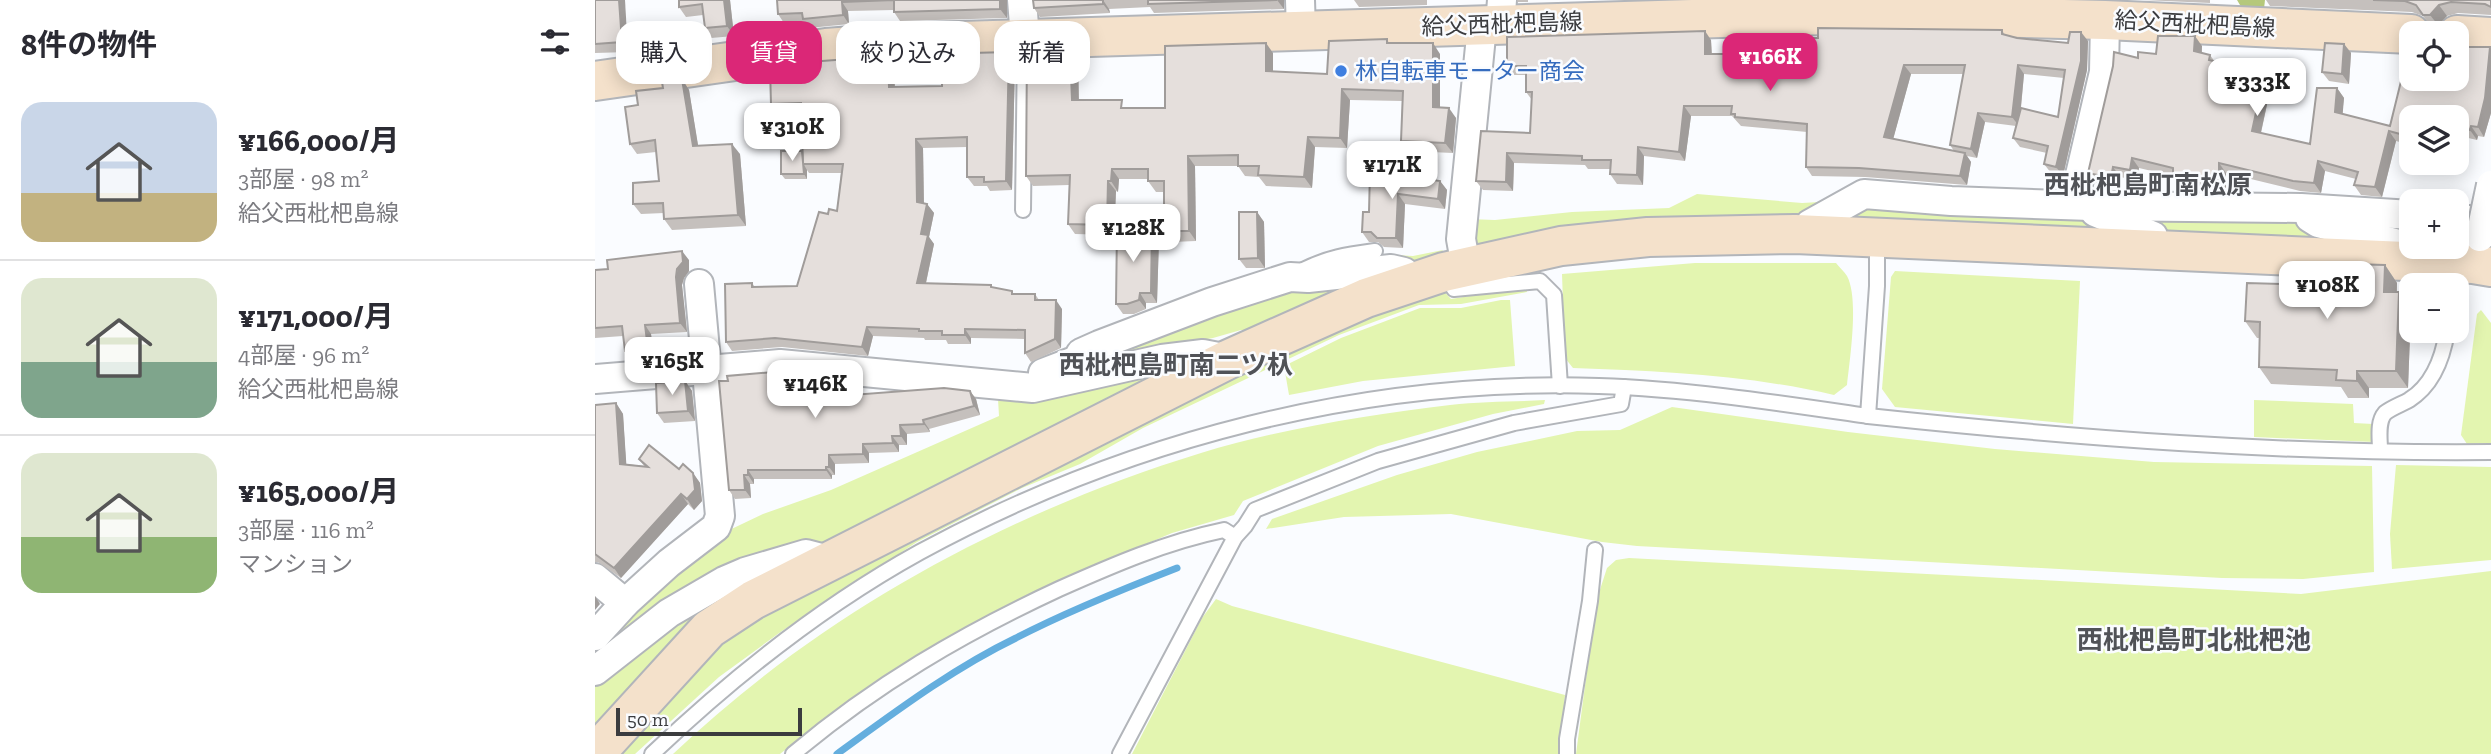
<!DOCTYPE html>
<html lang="ja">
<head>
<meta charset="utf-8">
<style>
  :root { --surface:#fff; --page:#f2f2f3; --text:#2b2b33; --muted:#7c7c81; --line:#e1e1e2; --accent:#db2777 }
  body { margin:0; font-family:"Zilla Slab","Noto Sans JP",serif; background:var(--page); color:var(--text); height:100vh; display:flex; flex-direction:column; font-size:26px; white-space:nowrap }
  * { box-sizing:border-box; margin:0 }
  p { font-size:23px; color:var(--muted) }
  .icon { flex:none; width:38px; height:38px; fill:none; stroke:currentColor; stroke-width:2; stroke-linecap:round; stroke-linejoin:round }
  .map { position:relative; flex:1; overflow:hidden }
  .sheet { display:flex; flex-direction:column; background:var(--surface); width:595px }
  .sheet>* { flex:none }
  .top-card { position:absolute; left:21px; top:21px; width:665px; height:63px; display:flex; gap:14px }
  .controls { position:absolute; left:1804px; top:21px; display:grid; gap:14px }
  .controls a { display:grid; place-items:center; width:70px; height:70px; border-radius:14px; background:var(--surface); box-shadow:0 4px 18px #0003; font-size:35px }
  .scale { position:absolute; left:21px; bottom:18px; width:186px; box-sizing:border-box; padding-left:7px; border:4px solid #3b3c3f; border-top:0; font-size:19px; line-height:24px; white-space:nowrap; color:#3b3c3f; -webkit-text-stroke:5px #fafcff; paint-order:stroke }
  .price { position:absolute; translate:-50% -60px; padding:0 16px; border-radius:14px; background:#fff; color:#222; font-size:23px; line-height:46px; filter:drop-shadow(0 2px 4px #0008) }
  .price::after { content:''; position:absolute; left:50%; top:42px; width:21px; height:16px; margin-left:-10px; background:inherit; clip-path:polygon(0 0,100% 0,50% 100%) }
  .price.selected { background:var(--accent); color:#fff }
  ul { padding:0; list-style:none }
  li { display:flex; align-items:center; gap:21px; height:175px; padding:0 21px }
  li+li { border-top:2px solid var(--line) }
  li span { display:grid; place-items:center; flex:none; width:196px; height:140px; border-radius:21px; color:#555 }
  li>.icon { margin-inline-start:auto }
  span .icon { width:84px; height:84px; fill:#fffc; stroke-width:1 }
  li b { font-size:30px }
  h2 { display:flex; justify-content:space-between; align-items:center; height:84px; padding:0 21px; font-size:30px }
  .pill { padding:0 24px; border-radius:21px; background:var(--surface); box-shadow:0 4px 18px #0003; font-size:24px; line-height:63px }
  .pill.selected { background:var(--accent); color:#fff }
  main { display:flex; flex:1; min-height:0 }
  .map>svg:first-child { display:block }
</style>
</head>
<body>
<main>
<section class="sheet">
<h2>8件の物件<svg class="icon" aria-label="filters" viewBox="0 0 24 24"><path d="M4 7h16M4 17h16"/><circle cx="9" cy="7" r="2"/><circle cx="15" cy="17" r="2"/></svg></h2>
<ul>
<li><span style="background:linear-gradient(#c9d6e8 65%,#c2b280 0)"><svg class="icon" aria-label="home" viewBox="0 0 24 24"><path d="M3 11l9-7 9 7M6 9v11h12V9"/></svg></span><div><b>¥166,000/月</b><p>3部屋 · 98 m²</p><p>給父西枇杷島線</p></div></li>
<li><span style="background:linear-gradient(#dfe7d0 60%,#7fa58c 0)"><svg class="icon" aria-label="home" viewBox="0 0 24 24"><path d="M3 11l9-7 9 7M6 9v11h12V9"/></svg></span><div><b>¥171,000/月</b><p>4部屋 · 96 m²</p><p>給父西枇杷島線</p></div></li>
<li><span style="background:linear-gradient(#dfe7d0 60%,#8fb573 0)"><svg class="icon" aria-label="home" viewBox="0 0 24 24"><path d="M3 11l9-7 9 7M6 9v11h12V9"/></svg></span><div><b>¥165,000/月</b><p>3部屋 · 116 m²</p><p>マンション</p></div></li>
</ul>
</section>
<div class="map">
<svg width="1896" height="754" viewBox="0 0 1896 754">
  <rect width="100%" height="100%" fill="#fafcff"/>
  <g fill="#e3f5b0">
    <path d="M1102,194L1207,203L1242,201L1204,221L894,248L881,245L874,237V219L900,220L977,212L1074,208Z"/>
    <path d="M1272,199L1485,209L1543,234L1233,221Z"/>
    <path d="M1509,211L1697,212L1781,246L1589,238Z"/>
    <path d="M848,250L841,260L824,262L747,261L783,254L818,256Z"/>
    <path d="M1100,263H1241C1244,267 1249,271 1252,276C1264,298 1255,358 1252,385L1239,395C1154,375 1065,371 978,368L970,358L967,274Z"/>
    <path d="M1300,271L1485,281L1478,424L1300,407L1287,389L1296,277Z"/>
    <path d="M786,276L663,331L646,330L618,338L483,363L710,281Z"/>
    <path d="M844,286L856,299L931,287L932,292L866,304L824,305L744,335L548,428L485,464L427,488L322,542L187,631L124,677L40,754H15L130,632L622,381Z"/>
    <path d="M906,300H915L920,366L768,381L694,395L689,366L746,338L825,308H866Z"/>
    <path d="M1886,310L1896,323V443L1872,444L1866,435L1882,314Z"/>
    <path d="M594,364L246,537L226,544L0,661V650L41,609L126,534L168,514L236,490L404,416L403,399L433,401Z"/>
    <path d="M950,400L949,404L898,414L783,446L648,501L639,515L577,533L432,595L328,652L215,730L185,754H78C226,613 411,513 606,453C684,429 773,415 855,405C886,401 918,402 950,400Z"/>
    <path d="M1659,400L1758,404L1759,423L1778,424L1779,442L1659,437Z"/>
    <path d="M1077,407L1253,432L1400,449L1559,462L1777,466L1779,572L1708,579L1627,578L1042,546L1007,542L856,514L749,517L671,529L677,519L802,475L882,452L982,431L1025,430Z"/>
    <path d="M1801,465L1896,467V560L1797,569L1795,534Z"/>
    <path d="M1034,558L1706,594L1896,571V754H981L1001,602L1012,568L1021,560Z"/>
    <path d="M182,570L0,739V681L86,613Z"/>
    <path d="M621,599L637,606L970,695L965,754H537L607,618Z"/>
  </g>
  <path fill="#b5c87b" d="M1642,0H1670L1669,9L1648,10Z"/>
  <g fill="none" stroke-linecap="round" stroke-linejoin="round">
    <path stroke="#64aede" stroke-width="7" d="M242,754C300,712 357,669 421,638C473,611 528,589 582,568"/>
    <g stroke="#b2b5ba" stroke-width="18">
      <g id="lane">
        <path d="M428,210L430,40"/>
        <path d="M708,270C735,257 751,255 780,251"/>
        <path d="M850,275L859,289L945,281L959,295L965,386"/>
        <path d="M1273,416C1480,438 1688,454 1896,452"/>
        <path d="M1785,450C1785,439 1782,422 1790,413C1796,408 1807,404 1814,400C1838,385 1848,357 1852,331"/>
        <path d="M57,754C138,677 227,606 325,552C531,440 769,378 1004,386C1094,389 1184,403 1273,416L1282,286V240"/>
        <path d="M198,754C280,685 367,634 464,589C518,565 571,542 629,530L640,537"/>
        <path d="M525,754L640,537L650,526L660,510L783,461L919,423L1026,404L1029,387"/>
        <path d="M972,754V739L995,601L1000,550"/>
      </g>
    </g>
    <g stroke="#b2b5ba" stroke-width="32">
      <g id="street">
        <path d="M427,0L430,38"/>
        <path d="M705,0L706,31"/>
        <path d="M905,25L907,0"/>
        <path d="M1478,205L1509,72L1510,20"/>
        <path d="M1500,212L1558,236L1560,250"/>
        <path d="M1715,218L1723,223L1800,243L1806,249L1807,261"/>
        <path d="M1862,219L1896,222"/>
        <path d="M1212,235L1215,224L1269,194L1356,201L1495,206L1706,208L1816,215"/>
        <path d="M871,267L866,239L887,26"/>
        <path d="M448,373L482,360L486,353L504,345L617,302L695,277L713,278L796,269L809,272L813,282"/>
        <path d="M0,379L185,364L438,388L567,359L608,354L634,359"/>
        <path d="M0,578L30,603"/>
        <path d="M0,636L30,603L74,563L121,527L125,516L104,284"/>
        <path d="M0,671L74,613L129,581L150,572L211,554L234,560"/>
      </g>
    </g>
    <g stroke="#b2b5ba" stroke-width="42">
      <g id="secondary">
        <path d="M1862,35L1896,37"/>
        <path d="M0,81L231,48L298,43L1263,14L1510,20L1816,34"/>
        <path d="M0,754L114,629L158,600L634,359L771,298L849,272L966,246L1053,237L1200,234L1878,264L1896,267"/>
      </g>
    </g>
    <use href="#lane" stroke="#fff" stroke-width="14"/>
    <use href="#street" stroke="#fff" stroke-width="28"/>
    <use href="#secondary" stroke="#f4e1cb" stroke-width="38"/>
    <g stroke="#b2b5ba" stroke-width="32" stroke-linecap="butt">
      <path id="street-bridge" d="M1885,237L1896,185"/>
    </g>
    <use href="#street-bridge" stroke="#fff" stroke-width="28"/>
  </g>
  <g fill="#c5c0bd" fill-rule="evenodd">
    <path d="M0,0L33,52L0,53Z"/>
    <path d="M135,0L139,36L116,38L110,28L108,15L91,17L84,7Z"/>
    <path d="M182,0H412V18L305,21L299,12V10L253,11L254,24L214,28L210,22L189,23L183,14Z"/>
    <path d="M438,0H689V9L559,13L555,7L514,9L515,13L445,17L439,8Z"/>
    <path d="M759,0H832V5L764,7Z"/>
    <path d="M922,0H933V2H923Z"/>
    <path d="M1548,0H1615V3Z"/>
    <path d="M1671,0H1896V15L1863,13L1852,16L1843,25L1836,26L1828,16L1817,12L1675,6Z"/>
    <path d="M1407,30L1410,35L1422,38L1473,43L1493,41L1492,70L1468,176L1456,173L1449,164L1452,153L1425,147L1418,138L1421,126L1390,122L1382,158L1372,156L1376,162L1372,185L1270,177L1217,176L1211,167L1212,132L1146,126L1137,116H1096L1090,161L1049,156L1048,185L1022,184L1015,174V169H993L990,165L919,163L918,191L888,190L881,181L935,133L937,100L931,92V75H918L912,66L1116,40L1117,54H1152L1223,38ZM1316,74H1368L1355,145L1359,151L1298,139ZM1429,74L1469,78L1463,117L1426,108Z"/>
    <path d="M792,39L794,43L845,54V107L861,118L858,153L813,151L806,141L807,101L755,100L752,148L720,147L717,188L671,186L664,177L650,176L643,166H600L601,241L577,242L569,231V192H561L553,181V179H524L523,192L521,191L519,235L480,234L473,224L474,185L438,186L431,176L483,59L484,100L532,108H570L678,53V72L732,74Z"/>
    <path d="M1749,44L1756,53L1754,84L1734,81L1727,72Z"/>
    <path d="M1607,46V53L1615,55L1620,62L1642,75L1641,79L1667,85L1674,95L1666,133L1715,144L1742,88L1749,98L1747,114L1795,126L1816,79L1895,47L1896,49V113L1889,137L1883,136L1882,140L1869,137L1866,149L1862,148V117H1816V145L1801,141L1787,197L1766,195L1759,185L1761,179L1730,171L1726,193L1705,191L1631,173V188H1585L1578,176L1544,168L1541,180L1525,177L1523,188L1500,183L1493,173L1543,58Z"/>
    <path d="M293,56L299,65L300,87L347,86L377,69L420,61L417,190L395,191L392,186H379L372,177V147L328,148L329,203L332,204L339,213L334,237L339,244L331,283L398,288L419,294H440L444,300L467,309L466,348L436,362L430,353V339L376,338V344H353L351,340H330L329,338L278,336L273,356L187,347L137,351L131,342L157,283L160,287L202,286L233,214L242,211L246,173H214L212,170V179H190L186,174L207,151L206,113H182L176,104Z"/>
    <path d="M87,79L94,90L103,146L145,154L151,226L77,230L69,219V213L46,214L38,204L64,181L61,152L42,154L35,144L43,105L68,88Z"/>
    <path d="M775,171L845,181L852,190L850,209L810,204L808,248L789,247L783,242H774L767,232L774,212Z"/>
    <path d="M662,212L669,222L670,268H651L644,259Z"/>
    <path d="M557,228L564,238L562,303H551V309L539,314H528L521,304Z"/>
    <path d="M94,260V271L89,278L87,285L92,332L56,334L59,358L36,359L30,351L28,336L0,338V270Z"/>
    <path d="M1790,265L1802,283V292H1804L1816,309L1813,388H1774V398H1753L1746,387L1676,384L1664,367L1665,338H1662L1650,321L1686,284Z"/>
    <path d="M245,378L251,387V395L375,391L381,399L385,415L334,429L335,432L312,434V445H304V452L274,453V463L240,464V475H237V479H159V484H155L156,498L140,499L134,490Z"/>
    <path d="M90,381L97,391L100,421L69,423L62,413Z"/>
    <path d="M21,403L28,414L31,464L49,466L44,459L98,473L105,483L107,501L99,510L93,504L26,578L3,562H0V405Z"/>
  </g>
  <g fill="#a09c9a">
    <path d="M24,0H30L33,52L27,42Z"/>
    <path d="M129,0H135L139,36L132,26Z"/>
    <path d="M405,0H412V18L405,9Z"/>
    <path d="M508,0L514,9L515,13L508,4Z"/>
    <path d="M682,0H689V9Z"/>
    <path d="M247,2L253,11L254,24L248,15Z"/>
    <path d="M1844,5L1852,16L1843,25L1835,15Z"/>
    <path d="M1110,31L1116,40L1117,63L1110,54Z"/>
    <path d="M1486,32L1493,41L1492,70L1468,176L1461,167Z"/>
    <path d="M1600,36L1607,46L1606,61L1599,51Z"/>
    <path d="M671,43L678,53V82L671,71Z"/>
    <path d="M838,43L845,54V117L838,107Z"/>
    <path d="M1749,44L1756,53L1754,84L1747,74Z"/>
    <path d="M1895,47L1896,49V113L1889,137L1883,127Z"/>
    <path d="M475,49L483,59L484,111L477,100Z"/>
    <path d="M414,52L420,61L417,190L411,181Z"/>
    <path d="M293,56L299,65L300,96L294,87Z"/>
    <path d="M1309,65L1316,74L1296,147L1289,137Z"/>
    <path d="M1423,65L1429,74L1424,126L1417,117Z"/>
    <path d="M1635,65L1642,75L1639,86L1632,76Z"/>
    <path d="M87,79L94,90L105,157L98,146Z"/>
    <path d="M1667,85L1674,95L1664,141L1657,131Z"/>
    <path d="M1742,88L1749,98L1747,122L1740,112Z"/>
    <path d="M747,89L755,100L752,148L745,138Z"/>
    <path d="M1089,106L1096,116L1090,161L1084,152Z"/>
    <path d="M854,108L861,118L858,153L850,143Z"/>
    <path d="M1383,113L1390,122L1382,158L1376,149Z"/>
    <path d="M1876,126L1883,136L1882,140L1875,130Z"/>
    <path d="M1862,127L1869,137L1866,149L1862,143Z"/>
    <path d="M1794,131L1801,141L1787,197L1780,187Z"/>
    <path d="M713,137L720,147L717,188L709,177Z"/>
    <path d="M321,139L328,148L329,211L322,202Z"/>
    <path d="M137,144L145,154L151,226L143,215Z"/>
    <path d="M1043,147L1049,156L1048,185L1042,175Z"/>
    <path d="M912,153L919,163L918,191L911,182Z"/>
    <path d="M1370,153L1376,162L1372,185L1365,176Z"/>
    <path d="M593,156L600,166L601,241L594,231Z"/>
    <path d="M1537,158L1544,168L1541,180L1535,170Z"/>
    <path d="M1723,161L1730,171L1726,193L1719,183Z"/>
    <path d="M1624,163L1631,173V188L1624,178Z"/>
    <path d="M209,165L212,170V179L209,174Z"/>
    <path d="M1518,167L1525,177L1523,188L1516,178Z"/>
    <path d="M517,169L524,179L523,192L516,181Z"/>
    <path d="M513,181L521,191L519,235L512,225Z"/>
    <path d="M845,181L852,190L850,209L843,199Z"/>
    <path d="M803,194L810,204L808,248L801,238Z"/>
    <path d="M332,204L339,213L334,237L339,244L329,292L322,283L326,234Z"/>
    <path d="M662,212L669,222L670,268L663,258Z"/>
    <path d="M557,228L564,238L562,303L556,293Z"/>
    <path d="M87,251L94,260V271L89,278L87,285L92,332L85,323L81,277Z"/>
    <path d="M1790,265L1802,283L1801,309L1789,292Z"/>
    <path d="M1804,292L1816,309L1813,388L1801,371Z"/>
    <path d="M545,293L551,303V309L544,300Z"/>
    <path d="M461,300L467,309L466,348L460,339Z"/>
    <path d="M50,325L56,334L59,358L53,349Z"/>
    <path d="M272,327L278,336L273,356L267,347Z"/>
    <path d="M370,329L376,338V344L370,335Z"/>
    <path d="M1762,371L1774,388V398L1762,381Z"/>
    <path d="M245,378L251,387L250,404L244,396Z"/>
    <path d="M90,381L97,391L100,421L93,411Z"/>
    <path d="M375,391L381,399L385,415L379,406Z"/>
    <path d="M21,403L28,414L32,474L25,464Z"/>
    <path d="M328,420L334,429L335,432L329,424Z"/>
    <path d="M305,425L312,434V445L306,436Z"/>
    <path d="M297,436L304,445V452L298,443Z"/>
    <path d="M268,444L274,453V463L268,454Z"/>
    <path d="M234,455L240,464V475L234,467Z"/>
    <path d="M231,467L237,475V479L231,470Z"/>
    <path d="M153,470L159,479V484L153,475Z"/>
    <path d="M98,473L105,483L107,501L99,510L92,499Z"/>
    <path d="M149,475L155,484L156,498L150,490Z"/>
    <path d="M86,494L93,504L26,578L19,568Z"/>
    <path d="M0,596L5,604L0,610Z"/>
  </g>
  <g fill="#e5dfdc" stroke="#a09c9a" stroke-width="2">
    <path d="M0,0H24L27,42L0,44Z"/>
    <path d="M84,0H129L132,26L110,28L107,4L84,7Z"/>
    <path d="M182,0H405V9L299,12V0L247,2L248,15L208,19L207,13L183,14Z"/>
    <path d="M438,0H508V4L439,8Z"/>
    <path d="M553,0H682L553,4Z"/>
    <path d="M1778,0H1896V7L1890,4L1856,2L1844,5L1835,15H1828L1821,5L1810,1Z"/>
    <path d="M1223,28L1407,30V34L1422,38L1473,43L1475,32H1486V61L1461,167L1449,164L1453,146L1418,138L1426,108L1463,117L1470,70L1423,65L1417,117L1383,113L1376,149L1355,145L1370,65H1309L1289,137L1370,153L1365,176L1264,168L1211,167L1212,124L1140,117V114H1136L1137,106H1089L1084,152L1043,147L1042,175L1015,174L1016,160H987V156L912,153L911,182L881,181L886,131L935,133L937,92H931V66H912V37L1110,31V54H1152V51H1162L1164,37L1212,41L1213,38H1223Z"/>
    <path d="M1563,36H1600L1599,51L1615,55L1614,60L1635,65L1632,76L1667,85L1657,131L1715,144L1722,88H1742L1740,112L1795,126L1809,69L1811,45L1816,43V79H1862V47H1895L1890,98L1883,127L1876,126L1875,130L1862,127V117H1816V137L1794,131L1780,187L1759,185L1763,172L1723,161L1719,183L1698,181L1624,163V178H1578V168L1537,158L1535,170L1518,167L1516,178L1493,173L1518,66L1519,52L1543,58V52L1561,54Z"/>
    <path d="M792,39V43H838V107L854,108L850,143L806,141L808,91L747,89L745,138L713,137L709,177L663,175L664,166H643V155L593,156L594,231H569V181H553V169H517L516,181H513L512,225L473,224L475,175L431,176L432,50L475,49L477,100H527L526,108H570V46L671,43V71L732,74L734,41Z"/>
    <path d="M1730,43L1749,44L1747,74L1727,72Z"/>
    <path d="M414,52L411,181L389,182V177H372V137L321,139L322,202L332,204L326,234L333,235L322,283L396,285V287L417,291V294H440V300H461L460,339L430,353V330L370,329V335H347V331H324V329L272,327L267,347L180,338L131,342L130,284L157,283V287L202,286L224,212L233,214L234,209L242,211L248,164H208L206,103L176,104L175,68L227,61L293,56L294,87L347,86V70L377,69L376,53Z"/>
    <path d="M87,79L98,146L137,144L143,215L69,219L68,203L38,204V183L64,181L60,140L35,144L30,107L43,105L41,91L68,88L67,82Z"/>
    <path d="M186,151H207L209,174H186Z"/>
    <path d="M775,171L845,181L843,199L803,194L801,238H782L776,232H767L768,212H774Z"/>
    <path d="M644,212H662L663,258L644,259Z"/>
    <path d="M522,228H557L556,293H545L544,300L532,304H521Z"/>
    <path d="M87,251L88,262L82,269L81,277L85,323L50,325L53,349L30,351L27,326L0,328V270L13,269L12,260Z"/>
    <path d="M1755,264L1790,265L1789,292H1804L1801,371H1762V381L1741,380L1742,370L1664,367L1665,322L1650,321L1652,283L1686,284L1687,270L1755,272Z"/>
    <path d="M179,372L245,378L244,396L349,388L375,391L379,406L328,420L329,424L305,425L306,436H297L298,443L268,444V454L234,455V467H231V470H153V475H149L150,490H134L124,381H133L132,376Z"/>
    <path d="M90,381L93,411L62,413L61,383Z"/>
    <path d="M21,403L25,464L53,467L44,459L54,445L84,469L88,464L98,473L100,490L92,499L86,494L19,568L0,554V405Z"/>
  </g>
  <circle fill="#3f7fe0" stroke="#fafcff" stroke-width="2.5" cx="746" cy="71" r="7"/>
  <g text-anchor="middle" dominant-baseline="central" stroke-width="5" stroke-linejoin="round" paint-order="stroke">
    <g font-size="23" fill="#3b3c3f" stroke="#fafcff">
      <text transform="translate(907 24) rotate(-2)">給父西枇杷島線</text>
      <text transform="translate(1600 24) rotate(3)">給父西枇杷島線</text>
    </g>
    <g font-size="23" fill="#366cbe" stroke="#fafcff" text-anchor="start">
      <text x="760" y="71">林自転車モーター商会</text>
    </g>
    <g font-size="26" font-weight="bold" fill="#505257" stroke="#fafcff">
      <text x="1553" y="185">西枇杷島町南松原</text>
      <text x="581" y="365">西枇杷島町南二ツ杁</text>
      <text x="1599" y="640">西枇杷島町北枇杷池</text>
    </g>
  </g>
</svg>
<div class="controls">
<a><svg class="icon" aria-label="locate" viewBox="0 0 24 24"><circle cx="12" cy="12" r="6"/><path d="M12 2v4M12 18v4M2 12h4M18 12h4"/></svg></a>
<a><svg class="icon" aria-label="layers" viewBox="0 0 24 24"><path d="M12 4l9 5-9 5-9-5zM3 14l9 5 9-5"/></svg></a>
<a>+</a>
<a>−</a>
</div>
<div class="scale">50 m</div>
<b class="price selected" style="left:1175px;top:93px">¥166K</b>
<b class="price" style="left:1662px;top:118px">¥333K</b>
<b class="price" style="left:197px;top:163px">¥310K</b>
<b class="price" style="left:797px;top:201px">¥171K</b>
<b class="price" style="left:538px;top:264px">¥128K</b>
<b class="price" style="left:1732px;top:321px">¥108K</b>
<b class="price" style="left:77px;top:397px">¥165K</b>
<b class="price" style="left:220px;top:420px">¥146K</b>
<div class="top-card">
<a class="pill">購入</a>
<a class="pill selected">賃貸</a>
<a class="pill">絞り込み</a>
<a class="pill">新着</a>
</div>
</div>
</main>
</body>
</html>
